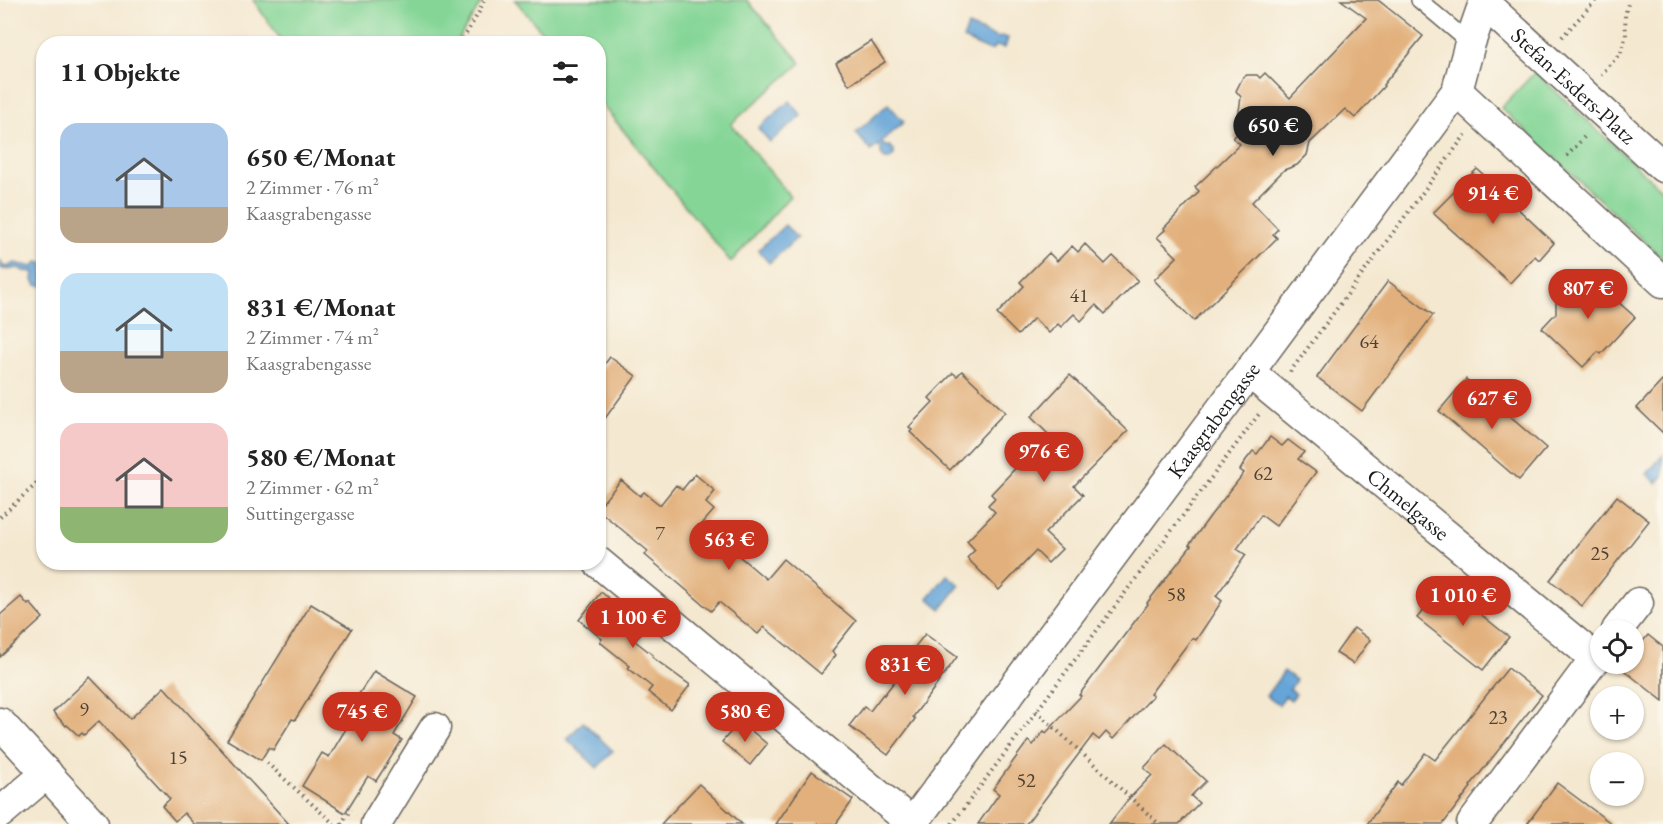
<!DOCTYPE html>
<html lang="de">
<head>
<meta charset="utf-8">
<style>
  :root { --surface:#fff; --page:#f6f6f6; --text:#222; --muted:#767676; --accent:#c8321e }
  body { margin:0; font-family:"EB Garamond",serif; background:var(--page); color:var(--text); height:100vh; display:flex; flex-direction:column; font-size:22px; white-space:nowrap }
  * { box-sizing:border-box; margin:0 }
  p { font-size:20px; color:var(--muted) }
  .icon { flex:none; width:33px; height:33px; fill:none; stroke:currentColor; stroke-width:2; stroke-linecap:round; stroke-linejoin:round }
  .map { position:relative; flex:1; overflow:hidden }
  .sheet { position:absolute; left:36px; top:36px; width:570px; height:534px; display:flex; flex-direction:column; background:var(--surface); border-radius:24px; box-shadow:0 2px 4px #0004 }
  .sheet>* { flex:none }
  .buttons { position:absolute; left:1590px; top:620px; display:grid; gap:12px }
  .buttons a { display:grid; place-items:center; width:54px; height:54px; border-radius:50%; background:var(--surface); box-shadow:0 2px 4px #0004; font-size:30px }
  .price { position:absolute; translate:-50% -51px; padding:0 14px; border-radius:21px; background:var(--accent); color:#fff; font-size:20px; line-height:39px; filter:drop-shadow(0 2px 3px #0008) }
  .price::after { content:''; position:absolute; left:50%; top:36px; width:18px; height:14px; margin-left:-9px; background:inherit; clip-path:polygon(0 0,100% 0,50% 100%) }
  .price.active { background:#222; color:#fff }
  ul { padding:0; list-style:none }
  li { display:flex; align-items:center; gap:18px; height:150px; padding:0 24px }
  li span { display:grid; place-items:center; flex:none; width:168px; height:120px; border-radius:18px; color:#555 }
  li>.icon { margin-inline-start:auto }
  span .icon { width:72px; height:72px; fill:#fffc; stroke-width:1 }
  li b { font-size:26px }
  h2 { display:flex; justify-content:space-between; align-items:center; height:72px; padding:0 24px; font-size:26px }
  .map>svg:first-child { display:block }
</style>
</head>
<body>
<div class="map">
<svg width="1663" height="824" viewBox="0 0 1663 824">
  <rect width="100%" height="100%" fill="#fbf7ec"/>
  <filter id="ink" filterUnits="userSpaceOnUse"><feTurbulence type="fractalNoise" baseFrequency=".0167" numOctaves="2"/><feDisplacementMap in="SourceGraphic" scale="12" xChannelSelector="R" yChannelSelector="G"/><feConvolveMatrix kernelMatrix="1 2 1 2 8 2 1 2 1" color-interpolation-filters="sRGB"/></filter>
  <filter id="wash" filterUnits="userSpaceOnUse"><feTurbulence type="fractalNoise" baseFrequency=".008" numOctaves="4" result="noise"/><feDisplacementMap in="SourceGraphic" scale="24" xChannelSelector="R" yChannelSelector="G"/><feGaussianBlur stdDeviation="1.35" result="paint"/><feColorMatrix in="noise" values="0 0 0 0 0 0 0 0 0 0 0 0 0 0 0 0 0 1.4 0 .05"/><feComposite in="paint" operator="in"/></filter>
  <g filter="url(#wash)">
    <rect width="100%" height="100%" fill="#f4e8d0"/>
    <g fill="#84d596" stroke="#507859" stroke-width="1.5">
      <path d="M253,0H483L456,43L284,44Z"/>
      <path d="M515,0H747L801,63L731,124L790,196L731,262L599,101L598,44L551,43Z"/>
      <path d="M1535,72L1663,191V259L1501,108Z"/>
    </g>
    <g fill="#66a5d8" stroke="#41607a" stroke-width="1.5">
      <path d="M968,26L998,38L1001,36L1008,38L1005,48L996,46L992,50H988L963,39Z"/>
      <path d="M790,101L802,116L770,142L758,128Z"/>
      <path d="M888,104L904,122L881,142L885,146H890L894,150V155L890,159H885L881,155V149L878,145L871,151L856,133Z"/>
      <path d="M785,225L797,238L769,263L758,250Z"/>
      <path d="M0,260L3,266L7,267L15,263L33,267L37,262L43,263V286L36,285L33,280L34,272L23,271L19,268C12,268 8,272 0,268Z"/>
      <path d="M1663,455V476L1657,483L1647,474Z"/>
      <path d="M947,575L960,585L941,609L928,598Z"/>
      <path d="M1284,671L1296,680L1290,689L1296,694L1291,700L1285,696L1279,705L1266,696Z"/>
      <path d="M583,722L613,751L597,768L567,739Z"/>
    </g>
    <g id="blocks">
      <g fill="#e2b07c">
        <path d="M1341,0H1378L1423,36L1383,85L1384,86L1355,118L1345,109L1310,143L1307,155L1297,165L1284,170L1252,202L1278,229L1273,234L1277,238L1194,321L1154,280L1177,257L1157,237L1165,230L1164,228L1197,194L1199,191L1195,187L1240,144L1233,138L1240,131L1238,118L1241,97L1236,91L1243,77L1247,75H1257L1260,78L1265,73L1290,98L1366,18Z"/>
        <path d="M871,41L885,62L849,85L836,63Z"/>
        <path d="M1477,169L1485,176H1498L1505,182L1506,196L1515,204L1514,205L1554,243L1539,260L1535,256L1510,283L1433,213Z"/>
        <path d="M1085,244L1105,264L1113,256L1138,280L1105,314L1096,305L1081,321L1074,314L1061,327L1058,324L1049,333L1034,318L1018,335L997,314L1024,286L1020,282L1049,253L1057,261L1072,246L1078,252Z"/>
        <path d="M1591,276L1595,280L1605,276L1615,299L1635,317L1601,354L1598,352L1583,367L1542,328L1556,313V302L1564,293L1574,294Z"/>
        <path d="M1388,281L1433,315L1362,411L1317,377Z"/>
        <path d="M610,357L636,376L598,428V373Z"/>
        <path d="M962,371L1005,412L950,470L910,432L912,430L909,427L933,402L929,398L953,373L957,376Z"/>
        <path d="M1070,375L1128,431L1074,486L1083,495L1045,533L1062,549L1048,563L1036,551L999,590L967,558L975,550L967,541L995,512L988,505L995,498L991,494L1048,434L1031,417Z"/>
        <path d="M1466,379L1546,448L1519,480L1439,411Z"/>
        <path d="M1663,380V433L1637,408Z"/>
        <path d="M1270,437L1282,446L1288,440L1304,452L1298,459L1316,472L1276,526L1261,515L1237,549L1246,555L1216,596L1222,601L1196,640L1192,638L1150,694L1153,696L1113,739L1106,732L1099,740L1093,735L1026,824H978L999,794L993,789L1028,741L1033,745L1044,731L1046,733L1081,696L1079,695L1148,604L1147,603L1191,546L1189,545L1211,515L1244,473L1240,470L1246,460L1253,451L1257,454Z"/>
        <path d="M695,474L715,491L706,503L714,510L702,524L705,527L766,579L783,559L856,621L832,651L836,655L821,674L764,627L758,634L719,602L711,611L645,555L648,551L598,510V508L621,480L640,496L644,492L660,505L676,485L682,490Z"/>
        <path d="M1617,496L1649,521L1582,606L1550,580Z"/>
        <path d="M1444,585L1509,637L1483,670L1417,618Z"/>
        <path d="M601,592L646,628L635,641L653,655L652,657L690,685L671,710L648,692L652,687L628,668L630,666L600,642L602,639L579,620Z"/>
        <path d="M21,597L28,605L30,603L43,618L0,657V615Z"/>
        <path d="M311,604L352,629L295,720L292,719L273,750L269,747L261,760L227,740Z"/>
        <path d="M1354,628L1370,640L1353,664L1336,653Z"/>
        <path d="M925,634L957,657L913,717L915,719L888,755L849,726L864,707L870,711L883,694L884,695L914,656L910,653Z"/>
        <path d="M1648,635L1663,647V701L1621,668L1625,663H1634V652Z"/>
        <path d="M1508,668L1542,695L1470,786L1471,787L1443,824H1367L1398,782L1401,785L1425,753L1435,760Z"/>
        <path d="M374,671L417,697L394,735L402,740L376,781L368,776L345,813L302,786L322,753L329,757L359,707L353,703Z"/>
        <path d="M90,677L130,719L164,687L289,824H194L184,813L175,821L162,806L170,799L99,721L84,735L82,733L79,736L67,725L66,726L53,712Z"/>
        <path d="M740,721L767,744L750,765L722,742Z"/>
        <path d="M1166,744L1206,781L1191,796L1199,803L1179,824H1109L1126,802L1152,775L1144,768Z"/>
        <path d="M812,771L853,800L836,824H776Z"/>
        <path d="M1557,783L1612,824H1527Z"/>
        <path d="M699,784L742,824H661Z"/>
      </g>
    </g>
  </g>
  <g filter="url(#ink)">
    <use href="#blocks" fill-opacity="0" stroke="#68635b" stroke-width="1.5"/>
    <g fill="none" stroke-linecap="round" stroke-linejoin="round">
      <g stroke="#68635b" stroke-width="18">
        <path id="service" d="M1419,0L1470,43"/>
      </g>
      <g stroke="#68635b" stroke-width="33">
        <g id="minor">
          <path id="s1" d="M1484,3L1663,167"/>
          <path d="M1457,91L1663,282"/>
          <path id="s2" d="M1249,372L1596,659"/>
          <path d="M598,562L913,824"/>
          <path d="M1617,630L1638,603"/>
          <path d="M0,723L93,824"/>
          <path d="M0,813L47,773"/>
          <path d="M376,824L435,728"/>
          <path id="s3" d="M912,824L1249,372L1457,91L1470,43L1485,0"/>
          <path d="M1472,824L1600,652"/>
        </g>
      </g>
      <g stroke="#68635b" stroke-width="4" stroke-dasharray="1.5 4.5" stroke-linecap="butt">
        <path d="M1562,37L1596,0"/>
        <path d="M460,44L479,12L484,0"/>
        <path d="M1601,75L1621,52L1626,36L1625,15L1629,0"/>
        <path d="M1567,156L1586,135"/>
        <path d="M1290,372L1466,134"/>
        <path d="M0,517L33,487L44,475"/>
        <path d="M1036,711L1159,824"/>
        <path d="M267,763L334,824"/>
        <path d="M341,824L351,809"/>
        <path d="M952,824L1259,414"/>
      </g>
      <use href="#service" stroke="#fff" stroke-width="15"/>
      <use href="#minor" stroke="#fff" stroke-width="30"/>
    </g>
  </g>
  <g text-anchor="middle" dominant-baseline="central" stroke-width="6" stroke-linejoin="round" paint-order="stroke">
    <g font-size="20" fill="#4e4134">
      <text x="1079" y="295">41</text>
      <text x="1369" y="341">64</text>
      <text x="1263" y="473">62</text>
      <text x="660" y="533">7</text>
      <text x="1600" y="553">25</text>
      <text x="1176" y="594">58</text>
      <text x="84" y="709">9</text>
      <text x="1498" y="717">23</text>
      <text x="178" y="757">15</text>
      <text x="1026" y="780">52</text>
    </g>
    <g font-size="22" fill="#1c1c1c" stroke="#fbf7ec">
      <text stroke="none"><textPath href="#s1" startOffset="122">Stefan-Esders-Platz</textPath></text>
      <text stroke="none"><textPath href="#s3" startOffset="504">Kaasgrabengasse</textPath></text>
      <text stroke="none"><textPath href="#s2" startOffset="207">Chmelgasse</textPath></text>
    </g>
  </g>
</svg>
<div class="buttons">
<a><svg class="icon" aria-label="locate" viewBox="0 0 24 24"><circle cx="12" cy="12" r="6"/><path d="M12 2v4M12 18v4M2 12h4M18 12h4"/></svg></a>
<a>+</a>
<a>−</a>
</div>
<b class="price active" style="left:1273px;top:157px">650 €</b>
<b class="price" style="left:1493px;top:225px">914 €</b>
<b class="price" style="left:1588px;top:320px">807 €</b>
<b class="price" style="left:1492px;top:430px">627 €</b>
<b class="price" style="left:1044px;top:483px">976 €</b>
<b class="price" style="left:729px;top:571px">563 €</b>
<b class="price" style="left:1463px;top:627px">1 010 €</b>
<b class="price" style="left:633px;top:649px">1 100 €</b>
<b class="price" style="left:905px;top:696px">831 €</b>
<b class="price" style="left:362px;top:743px">745 €</b>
<b class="price" style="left:745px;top:743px">580 €</b>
<section class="sheet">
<h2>11 Objekte<svg class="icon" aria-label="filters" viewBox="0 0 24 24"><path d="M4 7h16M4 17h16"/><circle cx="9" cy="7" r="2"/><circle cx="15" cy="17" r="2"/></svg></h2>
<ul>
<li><span style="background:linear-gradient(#a9c7e8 70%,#b9a48a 0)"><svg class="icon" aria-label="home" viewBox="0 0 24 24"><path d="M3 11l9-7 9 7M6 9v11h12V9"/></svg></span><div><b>650 €/Monat</b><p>2 Zimmer · 76 m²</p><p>Kaasgrabengasse</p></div></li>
<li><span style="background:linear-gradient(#bfe0f5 65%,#b9a48a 0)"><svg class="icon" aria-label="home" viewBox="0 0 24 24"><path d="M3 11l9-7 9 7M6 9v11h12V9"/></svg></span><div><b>831 €/Monat</b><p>2 Zimmer · 74 m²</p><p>Kaasgrabengasse</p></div></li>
<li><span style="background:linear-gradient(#f6c9c9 70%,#8fb573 0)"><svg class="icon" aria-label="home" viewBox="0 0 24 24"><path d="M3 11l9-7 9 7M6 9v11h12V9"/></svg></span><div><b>580 €/Monat</b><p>2 Zimmer · 62 m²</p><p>Suttingergasse</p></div></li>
</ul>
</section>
</div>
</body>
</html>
